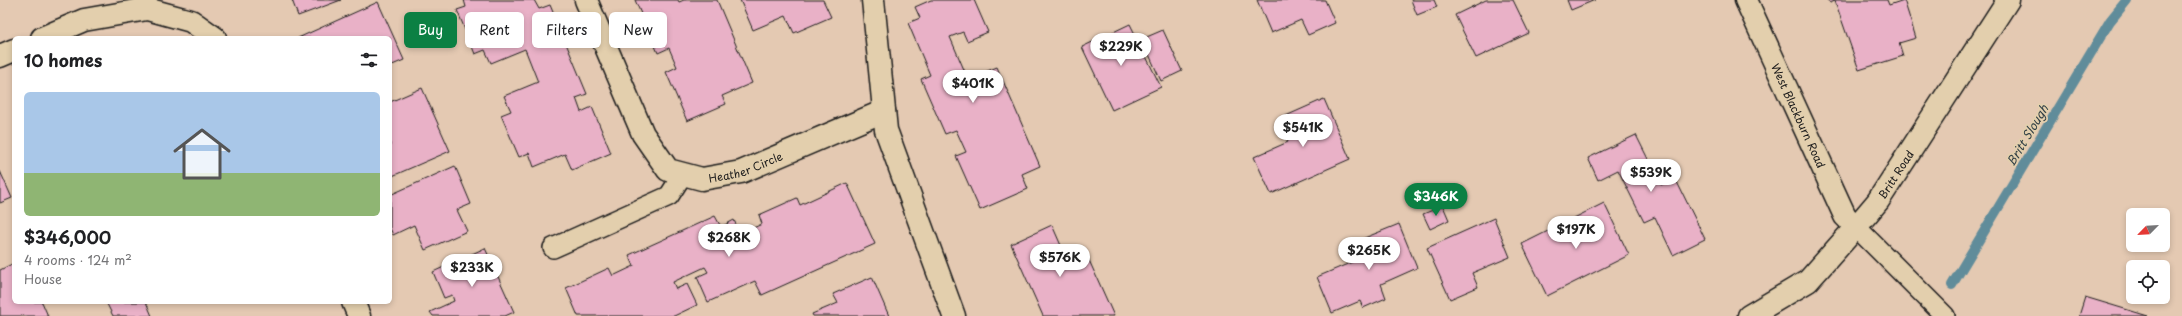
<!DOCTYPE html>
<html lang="en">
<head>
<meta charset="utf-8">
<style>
  :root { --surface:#fff; --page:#f2f2f2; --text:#202124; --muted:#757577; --line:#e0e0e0; --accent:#0b8043 }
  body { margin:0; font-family:"Playpen Sans",sans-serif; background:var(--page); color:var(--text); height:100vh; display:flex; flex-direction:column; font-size:15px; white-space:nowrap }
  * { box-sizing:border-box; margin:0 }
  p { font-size:13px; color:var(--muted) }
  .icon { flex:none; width:22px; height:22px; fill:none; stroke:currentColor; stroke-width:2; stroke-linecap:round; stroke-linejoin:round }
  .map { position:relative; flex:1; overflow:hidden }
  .side { position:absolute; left:12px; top:36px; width:380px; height:268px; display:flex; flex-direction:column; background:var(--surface); border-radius:6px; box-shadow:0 2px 6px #0003 }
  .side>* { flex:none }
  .hud { position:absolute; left:404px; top:12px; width:380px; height:36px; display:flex; gap:8px }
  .needle { width:26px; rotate:246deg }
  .controls { position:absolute; left:2126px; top:208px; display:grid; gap:8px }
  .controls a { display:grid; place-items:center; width:44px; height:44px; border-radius:6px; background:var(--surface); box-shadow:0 2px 6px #0003; font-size:20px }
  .price { position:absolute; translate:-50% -34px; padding:0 9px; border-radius:14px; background:#fff; color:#222; font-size:13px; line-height:26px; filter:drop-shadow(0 1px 2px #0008) }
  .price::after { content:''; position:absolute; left:50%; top:24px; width:12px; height:9px; margin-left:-6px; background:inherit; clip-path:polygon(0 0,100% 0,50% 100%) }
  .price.active { background:var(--accent); color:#fff }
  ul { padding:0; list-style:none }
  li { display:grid; align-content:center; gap:8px; height:212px; padding:0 12px }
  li+li { border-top:1px solid var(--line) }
  li span { display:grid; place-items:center; height:124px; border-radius:6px; color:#555 }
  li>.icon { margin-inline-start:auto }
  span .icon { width:72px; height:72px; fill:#fffc; stroke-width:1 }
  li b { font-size:17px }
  h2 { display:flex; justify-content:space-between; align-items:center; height:48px; padding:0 12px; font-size:17px }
  .pill { padding:0 14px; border-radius:6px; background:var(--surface); box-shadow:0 2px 6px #0003; font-size:14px; line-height:36px }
  .pill.active { background:var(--accent); color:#fff }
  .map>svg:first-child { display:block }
</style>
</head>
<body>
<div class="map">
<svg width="2182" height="316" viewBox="0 0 2182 316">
  <rect width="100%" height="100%" fill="#e4c9b2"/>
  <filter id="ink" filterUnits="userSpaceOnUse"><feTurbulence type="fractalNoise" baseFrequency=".025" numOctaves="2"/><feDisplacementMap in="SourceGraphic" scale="8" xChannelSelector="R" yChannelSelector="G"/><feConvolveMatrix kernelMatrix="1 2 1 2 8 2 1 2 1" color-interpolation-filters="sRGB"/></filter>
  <g filter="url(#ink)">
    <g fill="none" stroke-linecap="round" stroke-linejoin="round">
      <path stroke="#608c9a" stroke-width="10" d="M1952,285L2110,21L2127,0"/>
    </g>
    <g fill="#e9b1c7" stroke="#1c1c1c">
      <path d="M292,0H341L298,16Z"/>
      <path d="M464,0H534L539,9L550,5L587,94L576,98L581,112L592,107L611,153L572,170L565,154L534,167L529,153L519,157L501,115L511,111L504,96L538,82L525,49L491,63L485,50L475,54L457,10L466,7Z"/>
      <path d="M635,0H678L679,2L684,0H717L752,83L722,96L726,104L687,121L666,72L677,67L669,48L658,53Z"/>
      <path d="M740,0H823L831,17L794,33L786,16L753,30Z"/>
      <path d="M931,0H974L988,32L967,41L963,32L950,37L968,79L997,67L1040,166L1022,174L1028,189L980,210L956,156L966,152L956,130L945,134L921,79L930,75L908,23L920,18L915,7Z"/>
      <path d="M1257,0H1325L1335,23L1308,35L1301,20L1271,33Z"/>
      <path d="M1411,0H1434L1437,7L1417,15Z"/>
      <path d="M1486,0H1513L1529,33L1476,58L1455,15Z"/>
      <path d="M1567,0H1595L1571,10Z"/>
      <path d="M1828,0H1887L1889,5L1904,0L1916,38L1899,43L1903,56L1859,70L1835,1L1830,3Z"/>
      <path d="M378,2L404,60L390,66V38H298Z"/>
      <path d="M1130,24L1161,87L1112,110L1082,47Z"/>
      <path d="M1163,30L1182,71L1161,81L1142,39Z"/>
      <path d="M422,88L450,151L390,177V102Z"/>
      <path d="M1324,99L1350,159L1271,194L1254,157L1288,142L1279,119Z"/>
      <path d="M1636,135L1661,185L1675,178L1705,239L1673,255L1655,217L1644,222L1618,170L1598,180L1588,158Z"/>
      <path d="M455,166L471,204L457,210L467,231L425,250L414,225L393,235L390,228V195Z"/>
      <path d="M0,171L12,198L0,203Z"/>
      <path d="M847,183L875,244L762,295L755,281L708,302L697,277L708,272L705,267L673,282L676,289L687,284L697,305L674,316H578L566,288L609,268L613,276L634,266L629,255L715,216L721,227L734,220L740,234L762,224L759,215L797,198L800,205Z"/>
      <path d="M1604,203L1629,255L1547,296L1522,244Z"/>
      <path d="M1443,206L1449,220L1430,229L1423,214Z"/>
      <path d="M1494,218L1510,257L1472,273L1478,287L1450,299L1427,248Z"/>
      <path d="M1399,224L1417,268L1381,284L1386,298L1363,308L1360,301L1332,313L1317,277L1364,257L1357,241Z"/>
      <path d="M1052,225L1070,266L1088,258L1114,316H1043L1011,244Z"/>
      <path d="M485,248L514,312L505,316H433L430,312L454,301L452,295L444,298L433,272Z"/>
      <path d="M14,263V302H42L48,316H0V270Z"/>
      <path d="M872,277L889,316H813L812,314L838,303L833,294Z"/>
      <path d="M2085,297L2148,316H2079Z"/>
      <path d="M106,302H146L152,316H113Z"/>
    </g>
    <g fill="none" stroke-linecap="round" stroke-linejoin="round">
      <g stroke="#1c1c1c" stroke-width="22">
        <g id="lane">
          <path d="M1856,227L1945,316"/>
          <path d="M553,248L669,196L683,174"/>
        </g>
      </g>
      <g stroke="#1c1c1c" stroke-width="25">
        <g id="street">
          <path id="s1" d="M586,0L643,134L668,170L702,179L741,172L884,111"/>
          <path d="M873,0L886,130L954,316"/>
          <path d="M42,38L84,20L147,9L191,21L215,38"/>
          <path d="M0,56L14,50"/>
          <path id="s2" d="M1856,227L1878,201L2008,0"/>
          <path d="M353,302L359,316"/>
        </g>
      </g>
      <g stroke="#1c1c1c" stroke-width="25">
        <g id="secondary">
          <path id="s3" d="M1746,0L1845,216L1856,227L1808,281L1749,316"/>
        </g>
      </g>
      <use href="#lane" stroke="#e3cfad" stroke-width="19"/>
      <use href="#street" stroke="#e3cfad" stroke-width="22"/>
      <use href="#secondary" stroke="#e3cfad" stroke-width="22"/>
    </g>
  </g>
  <g text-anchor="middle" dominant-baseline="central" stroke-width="3.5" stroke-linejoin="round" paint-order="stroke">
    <g font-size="11" fill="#1c1c1c" stroke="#e3cfad">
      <text stroke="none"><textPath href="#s3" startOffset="127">West Blackburn Road</textPath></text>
      <text stroke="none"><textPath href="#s1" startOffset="270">Heather Circle</textPath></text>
      <text stroke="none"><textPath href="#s2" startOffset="66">Britt Road</textPath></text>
    </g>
    <g font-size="12" font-style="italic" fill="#334146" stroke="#e3cfad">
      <text transform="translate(2027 135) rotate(-59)">Britt Slough</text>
    </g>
  </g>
</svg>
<div class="controls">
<a><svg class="needle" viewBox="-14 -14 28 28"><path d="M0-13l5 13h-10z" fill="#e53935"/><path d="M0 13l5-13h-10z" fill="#757577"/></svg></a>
<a><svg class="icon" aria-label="locate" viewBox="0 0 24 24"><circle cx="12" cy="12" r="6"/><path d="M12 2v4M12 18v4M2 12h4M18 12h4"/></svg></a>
</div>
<b class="price" style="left:1121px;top:67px">$229K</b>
<b class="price" style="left:973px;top:104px">$401K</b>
<b class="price" style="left:1303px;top:148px">$541K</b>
<b class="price" style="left:1651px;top:193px">$539K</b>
<b class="price active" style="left:1436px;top:217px">$346K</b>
<b class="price" style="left:1576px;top:250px">$197K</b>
<b class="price" style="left:729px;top:258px">$268K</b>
<b class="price" style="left:1369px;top:271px">$265K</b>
<b class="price" style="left:1060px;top:278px">$576K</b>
<b class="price" style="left:472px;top:288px">$233K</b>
<div class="hud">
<a class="pill active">Buy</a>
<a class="pill">Rent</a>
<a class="pill">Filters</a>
<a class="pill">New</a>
</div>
<section class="side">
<h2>10 homes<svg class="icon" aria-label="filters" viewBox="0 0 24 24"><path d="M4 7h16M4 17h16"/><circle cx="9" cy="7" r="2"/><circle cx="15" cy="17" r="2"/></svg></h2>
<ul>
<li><span style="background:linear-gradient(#a9c7e8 65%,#8fb573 0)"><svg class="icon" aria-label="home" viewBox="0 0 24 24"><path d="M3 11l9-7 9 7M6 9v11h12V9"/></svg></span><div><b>$346,000</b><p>4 rooms · 124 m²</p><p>House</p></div></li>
</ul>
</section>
</div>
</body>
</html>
